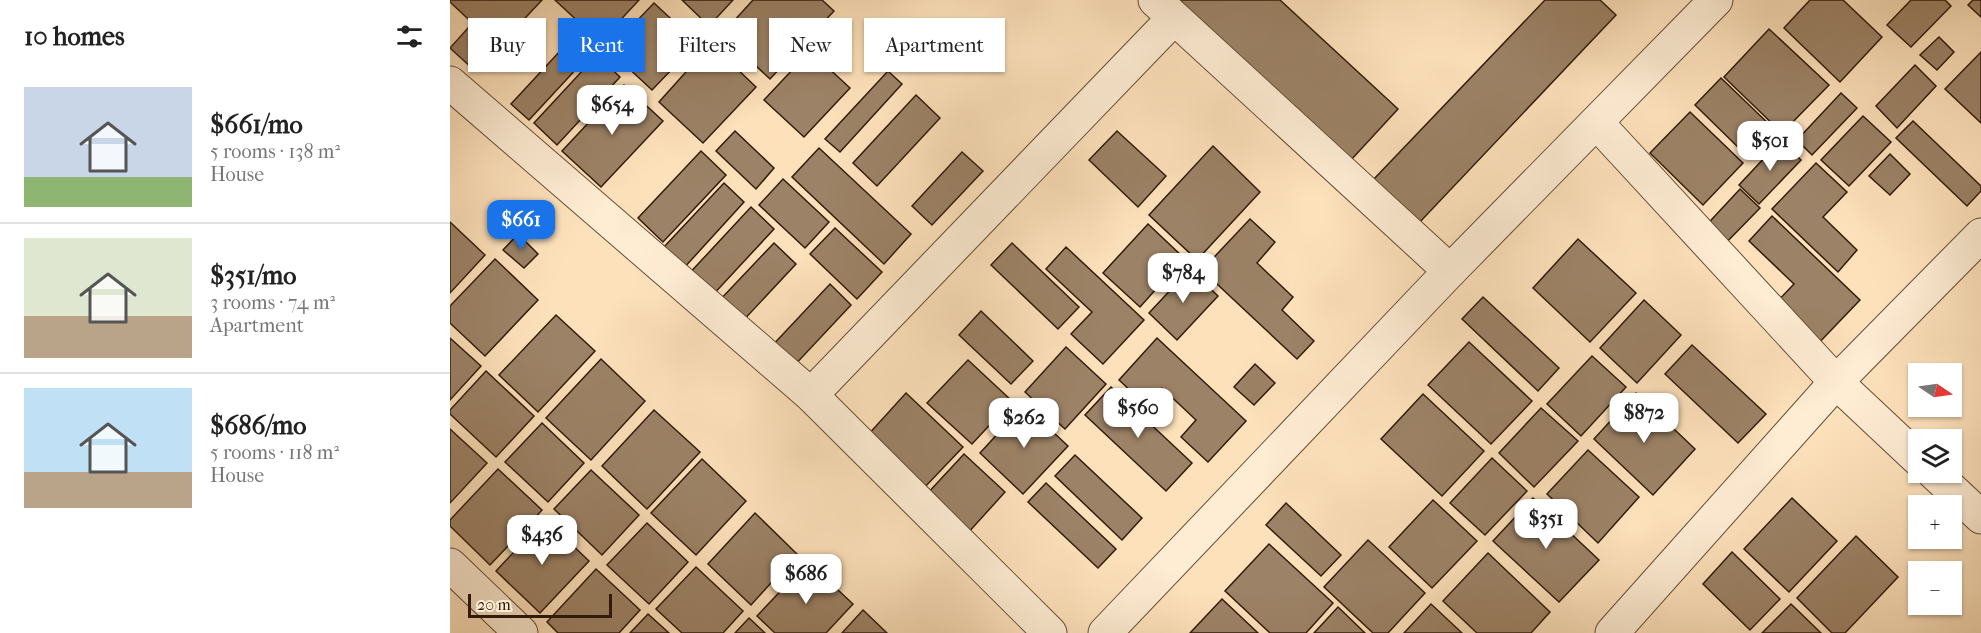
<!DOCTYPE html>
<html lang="en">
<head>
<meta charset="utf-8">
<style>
  :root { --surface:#fff; --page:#f6f6f6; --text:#222; --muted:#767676; --line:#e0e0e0; --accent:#1a73e8 }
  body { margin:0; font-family:"IM FELL French Canon",serif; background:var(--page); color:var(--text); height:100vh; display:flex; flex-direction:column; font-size:22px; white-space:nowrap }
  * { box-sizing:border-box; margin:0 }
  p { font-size:20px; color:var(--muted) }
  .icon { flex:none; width:33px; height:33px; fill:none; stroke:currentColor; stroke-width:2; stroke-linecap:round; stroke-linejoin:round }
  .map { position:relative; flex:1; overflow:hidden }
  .drawer { display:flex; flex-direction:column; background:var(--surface); width:450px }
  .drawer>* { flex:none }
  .hud { position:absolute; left:18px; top:18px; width:570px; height:54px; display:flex; gap:12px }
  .needle { width:39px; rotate:103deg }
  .fabs { position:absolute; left:1458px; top:363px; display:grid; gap:12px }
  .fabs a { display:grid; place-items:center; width:54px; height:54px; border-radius:0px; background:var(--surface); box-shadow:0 2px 4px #0004; font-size:30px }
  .scale { position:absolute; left:18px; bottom:15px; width:144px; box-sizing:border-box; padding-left:6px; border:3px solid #321b0a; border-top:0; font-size:16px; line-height:21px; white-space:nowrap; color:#321b0a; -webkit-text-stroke:4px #feecd3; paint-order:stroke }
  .price { position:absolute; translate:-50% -51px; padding:0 14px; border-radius:12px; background:#fff; color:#222; font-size:20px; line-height:39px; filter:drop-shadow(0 2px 3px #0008) }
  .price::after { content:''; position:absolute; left:50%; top:36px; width:18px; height:14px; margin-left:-9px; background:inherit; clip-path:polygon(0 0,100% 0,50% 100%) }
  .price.active { background:var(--accent); color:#fff }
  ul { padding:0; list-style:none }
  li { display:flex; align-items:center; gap:18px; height:150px; padding:0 24px }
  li+li { border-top:2px solid var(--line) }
  li span { display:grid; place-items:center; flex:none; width:168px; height:120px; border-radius:0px; color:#555 }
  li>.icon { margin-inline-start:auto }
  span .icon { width:72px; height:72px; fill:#fffc; stroke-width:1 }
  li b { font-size:26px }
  h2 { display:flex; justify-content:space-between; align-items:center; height:72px; padding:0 24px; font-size:26px }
  .tag { padding:0 21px; border-radius:0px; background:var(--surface); box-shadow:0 2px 4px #0004; font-size:21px; line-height:54px }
  .tag.active { background:var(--accent); color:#fff }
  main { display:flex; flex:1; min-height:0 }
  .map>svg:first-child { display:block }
</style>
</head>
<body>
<main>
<section class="drawer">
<h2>10 homes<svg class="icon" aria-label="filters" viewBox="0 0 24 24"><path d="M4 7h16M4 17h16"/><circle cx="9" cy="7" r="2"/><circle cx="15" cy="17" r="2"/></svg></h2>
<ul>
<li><span style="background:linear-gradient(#c9d6e8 75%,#8fb573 0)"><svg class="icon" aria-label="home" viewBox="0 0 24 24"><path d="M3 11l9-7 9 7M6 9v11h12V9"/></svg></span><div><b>$661/mo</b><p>5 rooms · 138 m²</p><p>House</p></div></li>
<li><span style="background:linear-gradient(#dfe7d0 65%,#b9a48a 0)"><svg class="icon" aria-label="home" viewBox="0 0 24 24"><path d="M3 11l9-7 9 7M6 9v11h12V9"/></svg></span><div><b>$351/mo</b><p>3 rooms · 74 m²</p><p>Apartment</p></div></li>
<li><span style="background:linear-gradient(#bfe0f5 70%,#b9a48a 0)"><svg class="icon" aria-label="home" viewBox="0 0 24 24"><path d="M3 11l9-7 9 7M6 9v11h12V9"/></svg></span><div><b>$686/mo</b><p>5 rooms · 118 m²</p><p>House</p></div></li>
</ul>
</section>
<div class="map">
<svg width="1531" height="633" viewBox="0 0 1531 633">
  <rect width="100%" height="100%" fill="#fde1bb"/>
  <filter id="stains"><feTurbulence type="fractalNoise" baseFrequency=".00333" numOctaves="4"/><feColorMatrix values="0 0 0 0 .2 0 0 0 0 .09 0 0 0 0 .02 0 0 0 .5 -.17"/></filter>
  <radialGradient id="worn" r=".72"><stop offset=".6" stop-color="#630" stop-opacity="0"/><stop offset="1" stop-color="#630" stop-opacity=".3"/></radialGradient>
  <g fill="#9c8266" stroke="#321b0a" stroke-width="1.5">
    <path d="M0,0H92L48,47L0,2Z"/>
    <path d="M105,0H189L150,42Z"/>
    <path d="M232,0H283L259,26Z"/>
    <path d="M303,0H372L384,11L320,79L272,34Z"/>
    <path d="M728,0H830L948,109L901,160Z"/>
    <path d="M1095,0H1150L1166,15L968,224L923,180Z"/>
    <path d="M1360,0H1393L1432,37L1390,82L1334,28Z"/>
    <path d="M1461,0H1495L1501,6L1461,47L1437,25Z"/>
    <path d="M1523,0H1531V17L1518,5Z"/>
    <path d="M204,3L247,43L202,90L159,50Z"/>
    <path d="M18,28L41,51L24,70L0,48Z"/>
    <path d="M1319,29L1379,85L1332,133L1274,77Z"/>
    <path d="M123,37L141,53L79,120L61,104Z"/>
    <path d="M1489,37L1504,52L1487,70L1470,55Z"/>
    <path d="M261,44L306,87L253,143L209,102Z"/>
    <path d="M360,51L400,88L354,137L314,100Z"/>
    <path d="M1531,52V123L1495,89Z"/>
    <path d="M147,55L170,77L107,145L84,123Z"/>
    <path d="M1465,65L1486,86L1447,128L1426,106Z"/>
    <path d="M438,71L452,84L390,152L375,139Z"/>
    <path d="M1271,78L1322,127L1296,155L1245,105Z"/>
    <path d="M174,85L213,121L151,187L112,151Z"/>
    <path d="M1391,93L1407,108L1362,155L1347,140Z"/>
    <path d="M466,95L490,118L427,186L403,163Z"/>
    <path d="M1240,112L1293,163L1253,205L1200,153Z"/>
    <path d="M1413,116L1441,142L1399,186L1371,160Z"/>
    <path d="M1463,121L1531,186V191L1517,206L1446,138Z"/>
    <path d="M285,131L324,168L306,189L266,151Z"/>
    <path d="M667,131L716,176L688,207L639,160Z"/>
    <path d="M1331,140L1351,160L1309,204L1289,185Z"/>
    <path d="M763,146L810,192L747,260L699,215Z"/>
    <path d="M369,148L461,234L434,264L342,177Z"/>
    <path d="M251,151L276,175L213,242L188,218Z"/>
    <path d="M512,152L533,171L482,225L462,206Z"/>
    <path d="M1440,154L1460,174L1440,195L1419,176Z"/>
    <path d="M1366,163L1397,192L1373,217L1407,250L1388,272L1322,209Z"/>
    <path d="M333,179L379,222L355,248L309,205Z"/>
    <path d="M274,183L294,202L233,269L213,248Z"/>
    <path d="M1290,189L1310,208L1269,250L1250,232Z"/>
    <path d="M301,207L324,229L260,298L236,277Z"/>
    <path d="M1322,216L1410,300L1364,348L1322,307L1344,284L1299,241Z"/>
    <path d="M800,219L825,242L807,263L843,297L832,310L864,341L847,359L752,270Z"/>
    <path d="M0,222L35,255L0,293Z"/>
    <path d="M698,224L734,258L690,307L653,273Z"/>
    <path d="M385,228L432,272L407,299L360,254Z"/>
    <path d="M68,234L88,254L74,268L53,250Z"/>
    <path d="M1128,239L1186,293L1140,342L1083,288Z"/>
    <path d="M324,243L346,264L289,325L267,303Z"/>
    <path d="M562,243L629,307L608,329L541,265Z"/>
    <path d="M616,247L694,320L653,364L621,334L642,312L596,269Z"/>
    <path d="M45,259L88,300L35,356L0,323V306Z"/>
    <path d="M740,269L768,296L727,340L699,313Z"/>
    <path d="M380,284L401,305L341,369L320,348Z"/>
    <path d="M1033,297L1109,368L1088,391L1012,319Z"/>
    <path d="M1194,300L1231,335L1187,383L1150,348Z"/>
    <path d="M531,311L583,361L561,384L509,335Z"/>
    <path d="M106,315L145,351L88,412L49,375Z"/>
    <path d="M0,338L31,366L0,400Z"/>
    <path d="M707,338L796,421L758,462L731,437L746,420L712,388L697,406L669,380Z"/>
    <path d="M1019,342L1082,401L1041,444L978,385Z"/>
    <path d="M1242,345L1316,414L1288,443L1215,374Z"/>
    <path d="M616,347L656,384L615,429L575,392Z"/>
    <path d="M1142,356L1176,387L1131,436L1097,404Z"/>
    <path d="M151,359L195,401L141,460L96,418Z"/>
    <path d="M518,360L562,401L522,444L477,403Z"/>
    <path d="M805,364L825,383L804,405L784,387Z"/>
    <path d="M36,371L84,416L46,457L0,414V410Z"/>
    <path d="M661,387L742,463L716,491L635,415Z"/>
    <path d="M456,393L513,447L473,489L417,436Z"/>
    <path d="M1186,393L1245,449L1203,495L1144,439Z"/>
    <path d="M973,394L1034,451L992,496L931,439Z"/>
    <path d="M574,405L618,446L573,494L530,453Z"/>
    <path d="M1091,408L1128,441L1084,487L1049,453Z"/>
    <path d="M204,410L250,452L197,509L152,466Z"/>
    <path d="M92,423L134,463L98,502L55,462Z"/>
    <path d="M0,429L37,463L0,503Z"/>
    <path d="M1138,450L1189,497L1148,543L1097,494Z"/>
    <path d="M514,454L555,492L517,534L476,495Z"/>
    <path d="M625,455L692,518L672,540L605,476Z"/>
    <path d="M1042,458L1077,491L1035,535L1000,503Z"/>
    <path d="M252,459L296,501L246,555L201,513Z"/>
    <path d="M48,469L92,510L40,565L0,526V520Z"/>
    <path d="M141,470L189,515L152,555L104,509Z"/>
    <path d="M596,483L666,549L648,568L578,502Z"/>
    <path d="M1083,498L1149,560L1109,602L1043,541Z"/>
    <path d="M1342,498L1387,541L1339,592L1294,549Z"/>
    <path d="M983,500L1027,541L982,588L939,547Z"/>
    <path d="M836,503L891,555L871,576L816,525Z"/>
    <path d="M305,513L347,554L301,605L258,564Z"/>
    <path d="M95,519L139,561L90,613L46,571Z"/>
    <path d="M197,523L238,562L199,604L157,565Z"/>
    <path d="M1406,536L1448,577L1395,633H1382L1347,598Z"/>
    <path d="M918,540L975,593L938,633H923L874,587Z"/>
    <path d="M819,544L883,603L856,633H820L775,591Z"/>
    <path d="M1282,552L1330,599L1300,630L1253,584Z"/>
    <path d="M1038,553L1100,612L1081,633H1027L993,601Z"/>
    <path d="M358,562L403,604L376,633H325L307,616Z"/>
    <path d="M246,567L293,611L273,633H232L206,609Z"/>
    <path d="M146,569L190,610L169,633H108L97,622Z"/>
    <path d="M772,599L808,633H740Z"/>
    <path d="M981,604L1012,633H954Z"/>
    <path d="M1341,604L1371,633H1312Z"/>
    <path d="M888,607L915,633H864Z"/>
    <path d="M413,610L437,633H392Z"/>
    <path d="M198,614L219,633H180Z"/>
    <path d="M299,618L315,633H285Z"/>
  </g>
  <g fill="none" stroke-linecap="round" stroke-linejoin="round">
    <g stroke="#654c36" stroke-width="35">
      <g id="street">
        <path d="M705,0L1000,271"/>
        <path d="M0,83L361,395L600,633"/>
        <path d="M1147,123L1386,382L1468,459"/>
        <path d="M361,395L724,18"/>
        <path d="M1483,472L1531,517"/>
        <path d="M0,565L71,633"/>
        <path d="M655,633L1000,271L1266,0"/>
        <path d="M1162,633L1386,382L1531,235"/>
      </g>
    </g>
    <use href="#street" stroke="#feecd3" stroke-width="33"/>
  </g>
  <rect width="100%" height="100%" filter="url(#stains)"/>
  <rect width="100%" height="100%" fill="url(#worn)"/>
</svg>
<div class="fabs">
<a><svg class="needle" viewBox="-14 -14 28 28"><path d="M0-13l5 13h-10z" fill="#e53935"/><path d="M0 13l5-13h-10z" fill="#767676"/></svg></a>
<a><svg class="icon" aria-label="layers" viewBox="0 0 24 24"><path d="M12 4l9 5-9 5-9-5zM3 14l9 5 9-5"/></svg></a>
<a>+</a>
<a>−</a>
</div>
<div class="scale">20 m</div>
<b class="price" style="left:162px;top:136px">$654</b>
<b class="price" style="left:1320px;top:172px">$501</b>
<b class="price active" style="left:71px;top:251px">$661</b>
<b class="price" style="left:733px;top:304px">$784</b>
<b class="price" style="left:688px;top:439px">$560</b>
<b class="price" style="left:1194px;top:444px">$872</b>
<b class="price" style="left:574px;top:449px">$262</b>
<b class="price" style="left:1096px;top:550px">$351</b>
<b class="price" style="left:92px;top:566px">$436</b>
<b class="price" style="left:356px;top:605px">$686</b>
<div class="hud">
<a class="tag">Buy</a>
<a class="tag active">Rent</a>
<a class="tag">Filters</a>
<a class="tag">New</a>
<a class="tag">Apartment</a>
</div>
</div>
</main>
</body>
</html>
